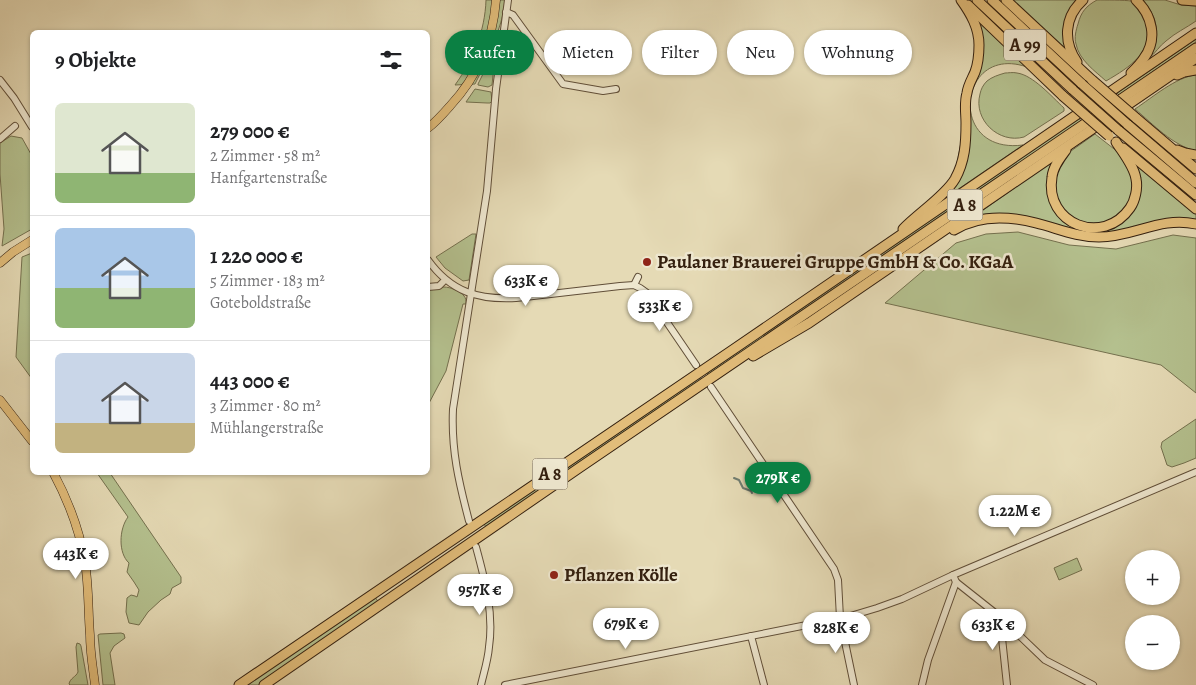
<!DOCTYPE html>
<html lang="de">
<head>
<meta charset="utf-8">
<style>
  :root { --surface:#fff; --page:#f2f2f2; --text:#202124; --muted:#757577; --line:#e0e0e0; --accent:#0b8043 }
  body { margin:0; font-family:Alegreya,serif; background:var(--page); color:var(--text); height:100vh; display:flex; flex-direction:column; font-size:19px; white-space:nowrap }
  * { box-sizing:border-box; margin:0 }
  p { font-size:16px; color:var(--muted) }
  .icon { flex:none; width:28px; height:28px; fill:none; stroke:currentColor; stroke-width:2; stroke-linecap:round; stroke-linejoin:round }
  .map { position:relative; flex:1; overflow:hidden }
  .details { position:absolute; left:30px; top:30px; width:400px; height:445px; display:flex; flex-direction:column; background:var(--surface); border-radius:8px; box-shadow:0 1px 4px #0004 }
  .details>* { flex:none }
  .banner { position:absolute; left:445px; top:30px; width:475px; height:45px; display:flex; gap:10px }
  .fabs { position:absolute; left:1125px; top:550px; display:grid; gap:10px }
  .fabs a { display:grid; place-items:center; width:55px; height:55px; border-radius:50%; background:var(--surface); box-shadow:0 1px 4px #0004; font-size:25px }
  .price { position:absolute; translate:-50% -42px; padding:0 11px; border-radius:18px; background:#fff; color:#222; font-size:16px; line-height:32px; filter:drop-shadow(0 1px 2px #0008) }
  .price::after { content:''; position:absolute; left:50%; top:30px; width:15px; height:11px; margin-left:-8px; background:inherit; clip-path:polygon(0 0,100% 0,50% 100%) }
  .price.active { background:var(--accent); color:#fff }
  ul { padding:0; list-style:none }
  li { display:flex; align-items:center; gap:15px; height:125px; padding:0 25px }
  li+li { border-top:1px solid var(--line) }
  li span { display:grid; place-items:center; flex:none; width:140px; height:100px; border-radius:8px; color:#555 }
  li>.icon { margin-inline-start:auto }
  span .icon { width:60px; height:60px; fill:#fffc; stroke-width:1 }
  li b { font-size:21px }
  h2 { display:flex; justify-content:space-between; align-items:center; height:60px; padding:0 25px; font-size:21px }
  .chip { padding:0 18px; border-radius:22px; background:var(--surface); box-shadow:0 1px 4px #0004; font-size:18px; line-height:45px }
  .chip.active { background:var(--accent); color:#fff }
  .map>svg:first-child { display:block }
</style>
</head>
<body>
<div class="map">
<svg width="1196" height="685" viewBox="0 0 1196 685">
  <rect width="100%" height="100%" fill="#e5dab5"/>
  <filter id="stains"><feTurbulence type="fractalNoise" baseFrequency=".004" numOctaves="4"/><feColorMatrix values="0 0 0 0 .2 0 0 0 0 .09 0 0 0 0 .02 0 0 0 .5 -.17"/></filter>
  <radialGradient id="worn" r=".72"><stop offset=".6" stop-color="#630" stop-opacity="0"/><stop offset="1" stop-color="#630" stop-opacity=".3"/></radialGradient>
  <g fill="#b4c08e" stroke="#74704e">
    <path d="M486,0H506C501,30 488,58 475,84L455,85C473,60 485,31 486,0Z"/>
    <path d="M1011,0H1079L1074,6L1068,52Z"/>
    <path d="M1097,0C1105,0 1125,0 1131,1C1139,5 1143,12 1146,19C1156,51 1130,67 1106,81C1095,71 1079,60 1076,44C1074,38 1076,30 1078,24C1081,12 1086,6 1097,0Z"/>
    <path d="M1142,0H1165L1181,5L1196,6V21C1186,28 1175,33 1166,41C1159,46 1156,53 1149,58C1159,36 1160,18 1142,0Z"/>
    <path d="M973,13L1027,67C958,43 946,155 1023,145L932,207L953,184L972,85L979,68Z"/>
    <path d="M1196,39V42L1119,95L1117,93Z"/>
    <path d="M496,45L492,85L488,87L478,85V84L490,60Z"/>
    <path d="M1005,73C1008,73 1013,72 1017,73C1033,75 1052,97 1064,108V111L1024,137C999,144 973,120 980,94C981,89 983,85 987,81C992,77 998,75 1005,73Z"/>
    <path d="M1196,75V151C1172,145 1154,125 1135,109C1153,97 1176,77 1196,75Z"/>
    <path d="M475,89L491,92L492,101L490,103H487L466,102Z"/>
    <path d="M1079,118L1081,121L708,375L707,373Z"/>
    <path d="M1095,134L1118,152L1126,161L1133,177L1131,199L1121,215L1105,223L1086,225L1066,215L1055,198V175L1064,158L1071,151Z"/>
    <path d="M11,136L22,138L32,156V229L2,246L4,229L0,174V143Z"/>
    <path d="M1054,160L1051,204L1095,232C1111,230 1122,224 1132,212L1134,161L1196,213V220L1137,228L1099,234L1061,227L973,219L972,218Z"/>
    <path d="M1018,232L1069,245L1116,249L1173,235L1196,238V393L1161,365L885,303L956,243L986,234Z"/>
    <path d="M472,234H476L469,280L463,281L445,268L436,257Z"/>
    <path d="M32,253V379L16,357L22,257Z"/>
    <path d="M444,287C450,287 460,291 464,296C466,298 466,301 466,304H463L446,371L428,405V289Z"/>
    <path d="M700,377L702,380L486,527L484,524Z"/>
    <path d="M1196,419V458L1184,463L1172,467L1167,465L1161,447L1162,442Z"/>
    <path d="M97,473H110L181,577V583L172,588L170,594L161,600L148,612L139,625L129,623L126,612L127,598L131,595L135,596L137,597L139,590L134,582L127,572L129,563C118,553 119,529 128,517Z"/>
    <path d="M1077,558L1082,570L1059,580L1054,568Z"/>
    <path d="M375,597L379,603L259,685H245Z"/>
    <path d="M121,633L124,634L125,638L114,646L110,653L115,685H103L98,635L100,634Z"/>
    <path d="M77,643L80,644L81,646L88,685H70L69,684C70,678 76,677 78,672L76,647Z"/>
  </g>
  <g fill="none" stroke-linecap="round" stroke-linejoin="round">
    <path stroke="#6f7c70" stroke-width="2" d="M734,478L739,480L743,488L751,491L752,493"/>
    <g stroke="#604e38" stroke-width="8">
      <g id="minor">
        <path d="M506,12L513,15L563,84L603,91L616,89"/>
        <path d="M0,80L14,98L32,127"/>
        <path d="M0,139L15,126"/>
        <path d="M428,260C451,292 478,300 516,298L620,286L634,285L640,288L647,293L696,365"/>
        <path d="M634,285L638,277"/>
        <path d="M428,287L439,286L445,280"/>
        <path d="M711,387L834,569L838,580L840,618L854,685"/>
        <path d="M469,521C459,483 451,450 453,409L487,191L496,89L508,0"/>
        <path d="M476,547C485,580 494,613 489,647C488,660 484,672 481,685"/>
        <path d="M953,575L956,582L999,616L1045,660L1093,685"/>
        <path d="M751,636L764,685"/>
        <path d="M505,685L847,617L877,608L902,599L953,575L1196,472"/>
        <path d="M922,685L928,660L956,582"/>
        <path d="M1007,685L1002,638V631L1007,624"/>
      </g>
    </g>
    <g stroke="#34200f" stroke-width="9">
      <g id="major">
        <path d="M428,128C436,122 443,114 450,106C477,77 493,40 496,0"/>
        <path d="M0,263L13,252L32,240"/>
        <path d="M0,400L32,441"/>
        <path d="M53,472C68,500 80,531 85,563C89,587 88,611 90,635C90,652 93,668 95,685"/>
      </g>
    </g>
    <g stroke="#34200f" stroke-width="11">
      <g id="highway">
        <path d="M977,0L1073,90"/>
        <path d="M992,0L1082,84"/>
        <path d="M1006,0L1092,80"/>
        <path d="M1182,0L1196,1"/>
        <path d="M968,5L1063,96"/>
        <path d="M1077,62C1063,42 1064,17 1083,0"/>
        <path d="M1131,73C1136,68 1141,63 1144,58C1158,39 1152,15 1136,0"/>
        <path d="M1177,75L1184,72L1196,70"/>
        <path d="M1136,118L1196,169"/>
        <path d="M1127,124L1196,183"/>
        <path d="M1118,130L1196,195"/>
        <path d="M1123,148L1196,209"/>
        <path d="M1066,150C1060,158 1053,167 1052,177C1044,224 1103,247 1130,208C1135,201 1138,188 1136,179C1134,166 1123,153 1116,142"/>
        <path d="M1177,150L1185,153L1196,155"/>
        <path d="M903,229C917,214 945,196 955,179C965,161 966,143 966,123C966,113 964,103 967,93C968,85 972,79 975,72C978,64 979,54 979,45C979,28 971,14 961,0"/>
        <path d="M954,230C978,215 1009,216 1036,223C1057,228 1076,237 1099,237C1134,237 1160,216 1196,224"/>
        <path d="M753,356L809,323L1196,58"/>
        <path d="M239,685L731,351L1196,33"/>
        <path d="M264,685L579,468L1196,48"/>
      </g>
    </g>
    <use href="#minor" stroke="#eee7cf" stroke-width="6"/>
    <use href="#major" stroke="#e2bd7a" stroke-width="8"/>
    <use href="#highway" stroke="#e2bd7a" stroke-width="9"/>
    <g stroke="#34200f" stroke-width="11" stroke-linecap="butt">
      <g id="highway-bridge">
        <path d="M1092,80L1136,118"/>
        <path d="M1082,84L1127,124"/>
        <path d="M1073,90L1118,130"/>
        <path d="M1063,96L1109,136"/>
      </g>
    </g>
    <use href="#highway-bridge" stroke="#e2bd7a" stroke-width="9"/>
  </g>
  <g fill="#8f2418" stroke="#eee7cf" stroke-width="2">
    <circle cx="647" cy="262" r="5"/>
    <circle cx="554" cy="575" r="5"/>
  </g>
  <g text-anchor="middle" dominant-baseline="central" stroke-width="5" stroke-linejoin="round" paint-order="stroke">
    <g fill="#eee7cf" stroke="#6c5c49" stroke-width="1">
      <rect x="1004" y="29.5" width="42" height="31" rx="4"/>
      <rect x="947.5" y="189.5" width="35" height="31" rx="4"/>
      <rect x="532.5" y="458.5" width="35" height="31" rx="4"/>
    </g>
    <g font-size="18" font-weight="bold" fill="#34200f">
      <text x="1025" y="45">A 99</text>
      <text x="965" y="205">A 8</text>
      <text x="550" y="474">A 8</text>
    </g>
    <g font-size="19" font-weight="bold" fill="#34200f" stroke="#eee7cf" text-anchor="start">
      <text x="657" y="262">Paulaner Brauerei Gruppe GmbH &amp; Co. KGaA</text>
      <text x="564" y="575">Pflanzen Kölle</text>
    </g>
  </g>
  <rect width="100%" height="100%" filter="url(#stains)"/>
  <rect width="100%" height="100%" fill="url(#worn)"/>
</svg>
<div class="fabs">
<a>+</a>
<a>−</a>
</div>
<b class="price" style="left:526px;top:307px">633K €</b>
<b class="price" style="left:660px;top:332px">533K €</b>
<b class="price active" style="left:778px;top:504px">279K €</b>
<b class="price" style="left:1015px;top:537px">1.22M €</b>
<b class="price" style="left:76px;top:580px">443K €</b>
<b class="price" style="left:480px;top:616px">957K €</b>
<b class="price" style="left:626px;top:650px">679K €</b>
<b class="price" style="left:993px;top:651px">633K €</b>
<b class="price" style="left:836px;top:654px">828K €</b>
<div class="banner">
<a class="chip active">Kaufen</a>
<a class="chip">Mieten</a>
<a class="chip">Filter</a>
<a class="chip">Neu</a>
<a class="chip">Wohnung</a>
</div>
<section class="details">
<h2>9 Objekte<svg class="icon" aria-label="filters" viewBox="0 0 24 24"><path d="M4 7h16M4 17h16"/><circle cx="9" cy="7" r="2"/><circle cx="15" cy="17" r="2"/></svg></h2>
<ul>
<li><span style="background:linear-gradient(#dfe7d0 70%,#8fb573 0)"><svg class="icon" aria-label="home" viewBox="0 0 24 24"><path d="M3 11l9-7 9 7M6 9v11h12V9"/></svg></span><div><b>279 000 €</b><p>2 Zimmer · 58 m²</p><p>Hanfgartenstraße</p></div></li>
<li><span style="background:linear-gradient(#a9c7e8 60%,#8fb573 0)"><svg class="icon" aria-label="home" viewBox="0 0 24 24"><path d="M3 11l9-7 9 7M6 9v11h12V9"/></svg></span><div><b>1 220 000 €</b><p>5 Zimmer · 183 m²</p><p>Goteboldstraße</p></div></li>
<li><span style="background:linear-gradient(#c9d6e8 70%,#c2b280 0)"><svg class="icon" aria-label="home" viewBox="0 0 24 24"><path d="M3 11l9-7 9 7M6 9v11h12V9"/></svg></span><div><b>443 000 €</b><p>3 Zimmer · 80 m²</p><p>Mühlangerstraße</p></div></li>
</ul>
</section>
</div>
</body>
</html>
